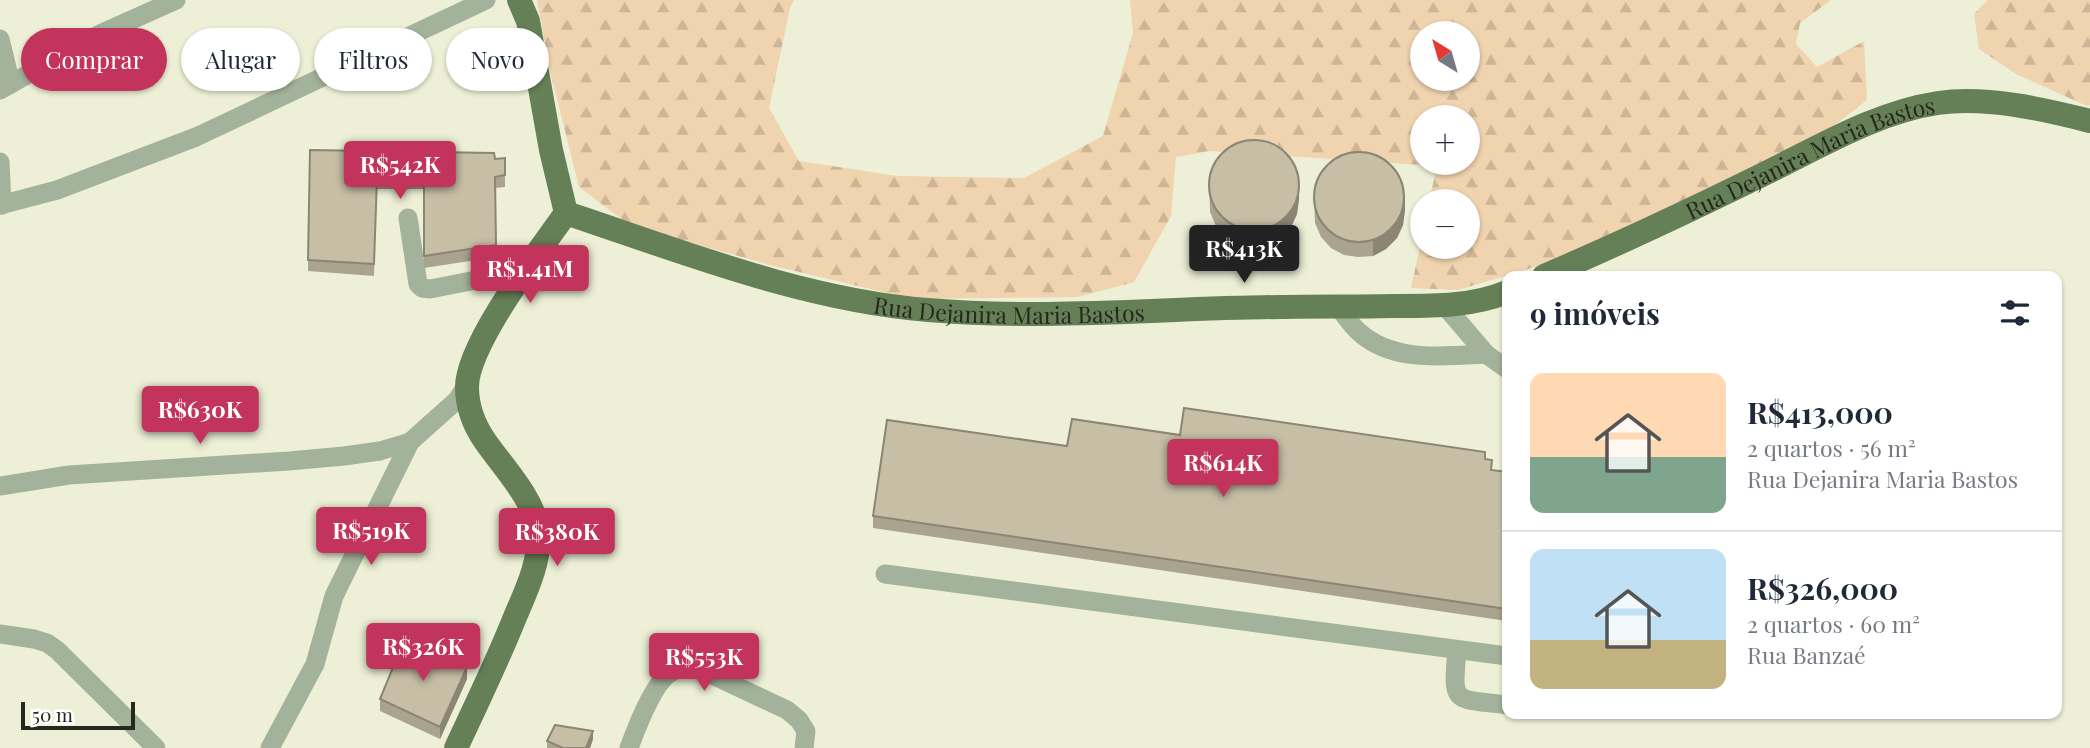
<!DOCTYPE html>
<html lang="pt">
<head>
<meta charset="utf-8">
<style>
  :root { --surface:#fff; --page:#f2f2f3; --text:#1f2937; --muted:#747a83; --line:#e0e1e3; --accent:#c3345c }
  body { margin:0; font-family:"Playfair Display",serif; background:var(--page); color:var(--text); height:100vh; display:flex; flex-direction:column; font-size:26px; white-space:nowrap }
  * { box-sizing:border-box; margin:0 }
  p { font-size:23px; color:var(--muted) }
  .icon { flex:none; width:38px; height:38px; fill:none; stroke:currentColor; stroke-width:2; stroke-linecap:round; stroke-linejoin:round }
  .map { position:relative; flex:1; overflow:hidden }
  .drawer { position:absolute; left:1502px; top:271px; width:560px; height:448px; display:flex; flex-direction:column; background:var(--surface); border-radius:14px; box-shadow:0 2px 5px #0004 }
  .drawer>* { flex:none }
  .guide { position:absolute; left:21px; top:28px; width:665px; height:63px; display:flex; gap:14px }
  .needle { width:46px; rotate:323deg }
  .fabs { position:absolute; left:1410px; top:21px; display:grid; gap:14px }
  .fabs a { display:grid; place-items:center; width:70px; height:70px; border-radius:50%; background:var(--surface); box-shadow:0 2px 5px #0004; font-size:35px }
  .scale { position:absolute; left:21px; bottom:18px; width:114px; box-sizing:border-box; padding-left:7px; border:4px solid #26271e; border-top:0; font-size:19px; line-height:24px; white-space:nowrap; color:#26271e; -webkit-text-stroke:5px #fff; paint-order:stroke }
  .price { position:absolute; translate:-50% -60px; padding:0 16px; border-radius:7px; background:var(--accent); color:#fff; font-size:23px; line-height:46px; filter:drop-shadow(0 2px 4px #0008) }
  .price::after { content:''; position:absolute; left:50%; top:42px; width:21px; height:16px; margin-left:-10px; background:inherit; clip-path:polygon(0 0,100% 0,50% 100%) }
  .price.on { background:#222; color:#fff }
  ul { padding:0; list-style:none }
  li { display:flex; align-items:center; gap:21px; height:175px; padding:0 28px }
  li+li { border-top:2px solid var(--line) }
  li span { display:grid; place-items:center; flex:none; width:196px; height:140px; border-radius:14px; color:#555 }
  li>.icon { margin-inline-start:auto }
  span .icon { width:84px; height:84px; fill:#fffc; stroke-width:1 }
  li b { font-size:30px }
  h2 { display:flex; justify-content:space-between; align-items:center; height:84px; padding:0 28px; font-size:30px }
  .tag { padding:0 24px; border-radius:32px; background:var(--surface); box-shadow:0 2px 5px #0004; font-size:24px; line-height:63px }
  .tag.on { background:var(--accent); color:#fff }
  .map>svg:first-child { display:block }
</style>
</head>
<body>
<div class="map">
<svg width="2090" height="748" viewBox="0 0 2090 748">
  <defs>
    <pattern id="forest-firs" width="22" height="20" patternUnits="userSpaceOnUse" patternTransform="scale(1.75)"><rect width="22" height="20" fill="#f0d3af"/><path d="M5 1l3.5 6h-7zM16 11l3.5 6h-7z" fill="#ceb596"/></pattern>
  </defs>
  <rect width="100%" height="100%" fill="#edf0d6"/>
  <g fill="url(#forest-firs)" fill-rule="evenodd">
    <path d="M537,0H794L790,8L769,108L799,161L897,176L1024,178L1103,136L1133,33L1130,0H1831L1800,23L1796,44L1817,67L1864,41L1867,100L1816,140L1545,264L1458,290L1411,288L1423,232V247H1468V201H1429L1437,166L1209,151L1176,157L1171,216L1134,282L1078,297L912,299L774,266L631,226L579,187L550,71ZM1423,33H1468V79H1423ZM1423,117H1468V163H1423Z"/>
    <path d="M1988,0H2090V105L2087,106L2016,74L1979,49L1974,14Z"/>
  </g>
  <g fill="none" stroke-linecap="round" stroke-linejoin="round">
    <g stroke="#a3b29b" stroke-width="19">
      <path d="M0,39L11,84"/>
      <path d="M0,90L100,34L176,0"/>
      <path d="M0,162L2,205"/>
      <path d="M0,205L57,190L196,137L486,0"/>
      <path d="M408,218L418,284L422,288L430,289L481,279L494,278L514,287"/>
      <path d="M1445,306L1486,354L1507,369"/>
      <path d="M1338,307C1345,315 1351,325 1359,332C1393,363 1444,356 1486,354"/>
      <path d="M0,486L69,475L289,461L344,456L380,451L410,442"/>
      <path d="M885,574L1507,656"/>
      <path d="M0,634L34,639L47,643L57,650L156,748"/>
      <path d="M1457,650C1452,706 1453,698 1507,705"/>
      <path d="M270,748L315,664L334,596L410,442L457,400L467,385"/>
      <path d="M629,748C636,729 652,688 667,675C674,669 684,667 693,666L787,710L799,720L806,731L804,748"/>
    </g>
    <g stroke="#658056" stroke-width="24">
      <path d="M519,0L528,21L551,150L566,213"/>
      <path id="s1" d="M566,213C683,252 804,300 928,310C1045,320 1164,308 1281,307C1318,306 1355,307 1392,306C1430,306 1471,307 1507,292"/>
      <path id="s2" d="M1544,276C1619,244 1693,209 1766,173C1821,146 1877,112 1938,103C1986,96 2043,109 2090,121"/>
      <path d="M456,748C476,705 497,662 515,617C526,591 541,561 538,531C535,500 503,467 485,441C474,425 467,406 467,387C467,344 540,250 566,213"/>
    </g>
  </g>
  <g fill="#aaa38e">
    <path d="M310,150L495,159L505,158V187L495,188L496,257L424,268V189H377L374,276L308,271Z"/>
    <path d="M1209,182L1299,199L1297,214L1291,227L1281,237L1267,244L1253,246L1238,244L1226,236L1216,226L1210,212Z"/>
    <path d="M1314,194L1405,210L1403,225L1397,238L1386,249L1373,256L1358,257L1344,255L1331,248L1321,237L1315,223Z"/>
    <path d="M1180,435L1485,459L1492,470L1507,472V621L873,528V516L1067,446Z"/>
    <path d="M467,679L440,739L380,711V699Z"/>
    <path d="M593,739L590,748H547V741Z"/>
  </g>
  <g fill="#8b8574">
    <path d="M1299,183V199L1297,214L1291,227L1281,237L1267,244V229Z"/>
    <path d="M1405,195V210L1403,225L1397,238L1386,249L1373,256V240Z"/>
    <path d="M467,667V679L440,739V727Z"/>
    <path d="M593,731V739L590,748H586Z"/>
  </g>
  <g fill="#c6bea5" stroke="#8b8574" stroke-width="2">
    <circle cx="1254" cy="185" r="45"/>
    <path d="M310,150L494,153L495,159L505,158V175L495,177L496,245L424,256V177H377L374,264L308,260Z"/>
    <circle cx="1359" cy="197" r="45"/>
    <path d="M1184,408L1485,452V459L1492,460L1491,470L1507,472V609L873,516L887,420L1067,446L1072,419L1180,435Z"/>
    <path d="M405,638L467,667L440,727L380,699Z"/>
    <path d="M555,725L593,731L586,748H563L547,741Z"/>
  </g>
  <g text-anchor="middle" dominant-baseline="central" stroke-width="5" stroke-linejoin="round" paint-order="stroke">
    <g font-size="23" fill="#26271e" stroke="#fff">
      <text stroke="none"><textPath href="#s2" startOffset="292">Rua Dejanira Maria Bastos</textPath></text>
      <text stroke="none"><textPath href="#s1" startOffset="457">Rua Dejanira Maria Bastos</textPath></text>
    </g>
  </g>
</svg>
<div class="fabs">
<a><svg class="needle" viewBox="-14 -14 28 28"><path d="M0-13l5 13h-10z" fill="#e53935"/><path d="M0 13l5-13h-10z" fill="#747a83"/></svg></a>
<a>+</a>
<a>−</a>
</div>
<div class="scale">50 m</div>
<b class="price" style="left:400px;top:201px">R$542K</b>
<b class="price on" style="left:1244px;top:285px">R$413K</b>
<b class="price" style="left:530px;top:305px">R$1.41M</b>
<b class="price" style="left:200px;top:446px">R$630K</b>
<b class="price" style="left:1223px;top:499px">R$614K</b>
<b class="price" style="left:371px;top:567px">R$519K</b>
<b class="price" style="left:557px;top:568px">R$380K</b>
<b class="price" style="left:423px;top:683px">R$326K</b>
<b class="price" style="left:704px;top:693px">R$553K</b>
<div class="guide">
<a class="tag on">Comprar</a>
<a class="tag">Alugar</a>
<a class="tag">Filtros</a>
<a class="tag">Novo</a>
</div>
<section class="drawer">
<h2>9 imóveis<svg class="icon" aria-label="filters" viewBox="0 0 24 24"><path d="M4 7h16M4 17h16"/><circle cx="9" cy="7" r="2"/><circle cx="15" cy="17" r="2"/></svg></h2>
<ul>
<li><span style="background:linear-gradient(#ffd9b3 60%,#7fa58c 0)"><svg class="icon" aria-label="home" viewBox="0 0 24 24"><path d="M3 11l9-7 9 7M6 9v11h12V9"/></svg></span><div><b>R$413,000</b><p>2 quartos · 56 m²</p><p>Rua Dejanira Maria Bastos</p></div></li>
<li><span style="background:linear-gradient(#bfe0f5 65%,#c2b280 0)"><svg class="icon" aria-label="home" viewBox="0 0 24 24"><path d="M3 11l9-7 9 7M6 9v11h12V9"/></svg></span><div><b>R$326,000</b><p>2 quartos · 60 m²</p><p>Rua Banzaé</p></div></li>
</ul>
</section>
</div>
</body>
</html>
